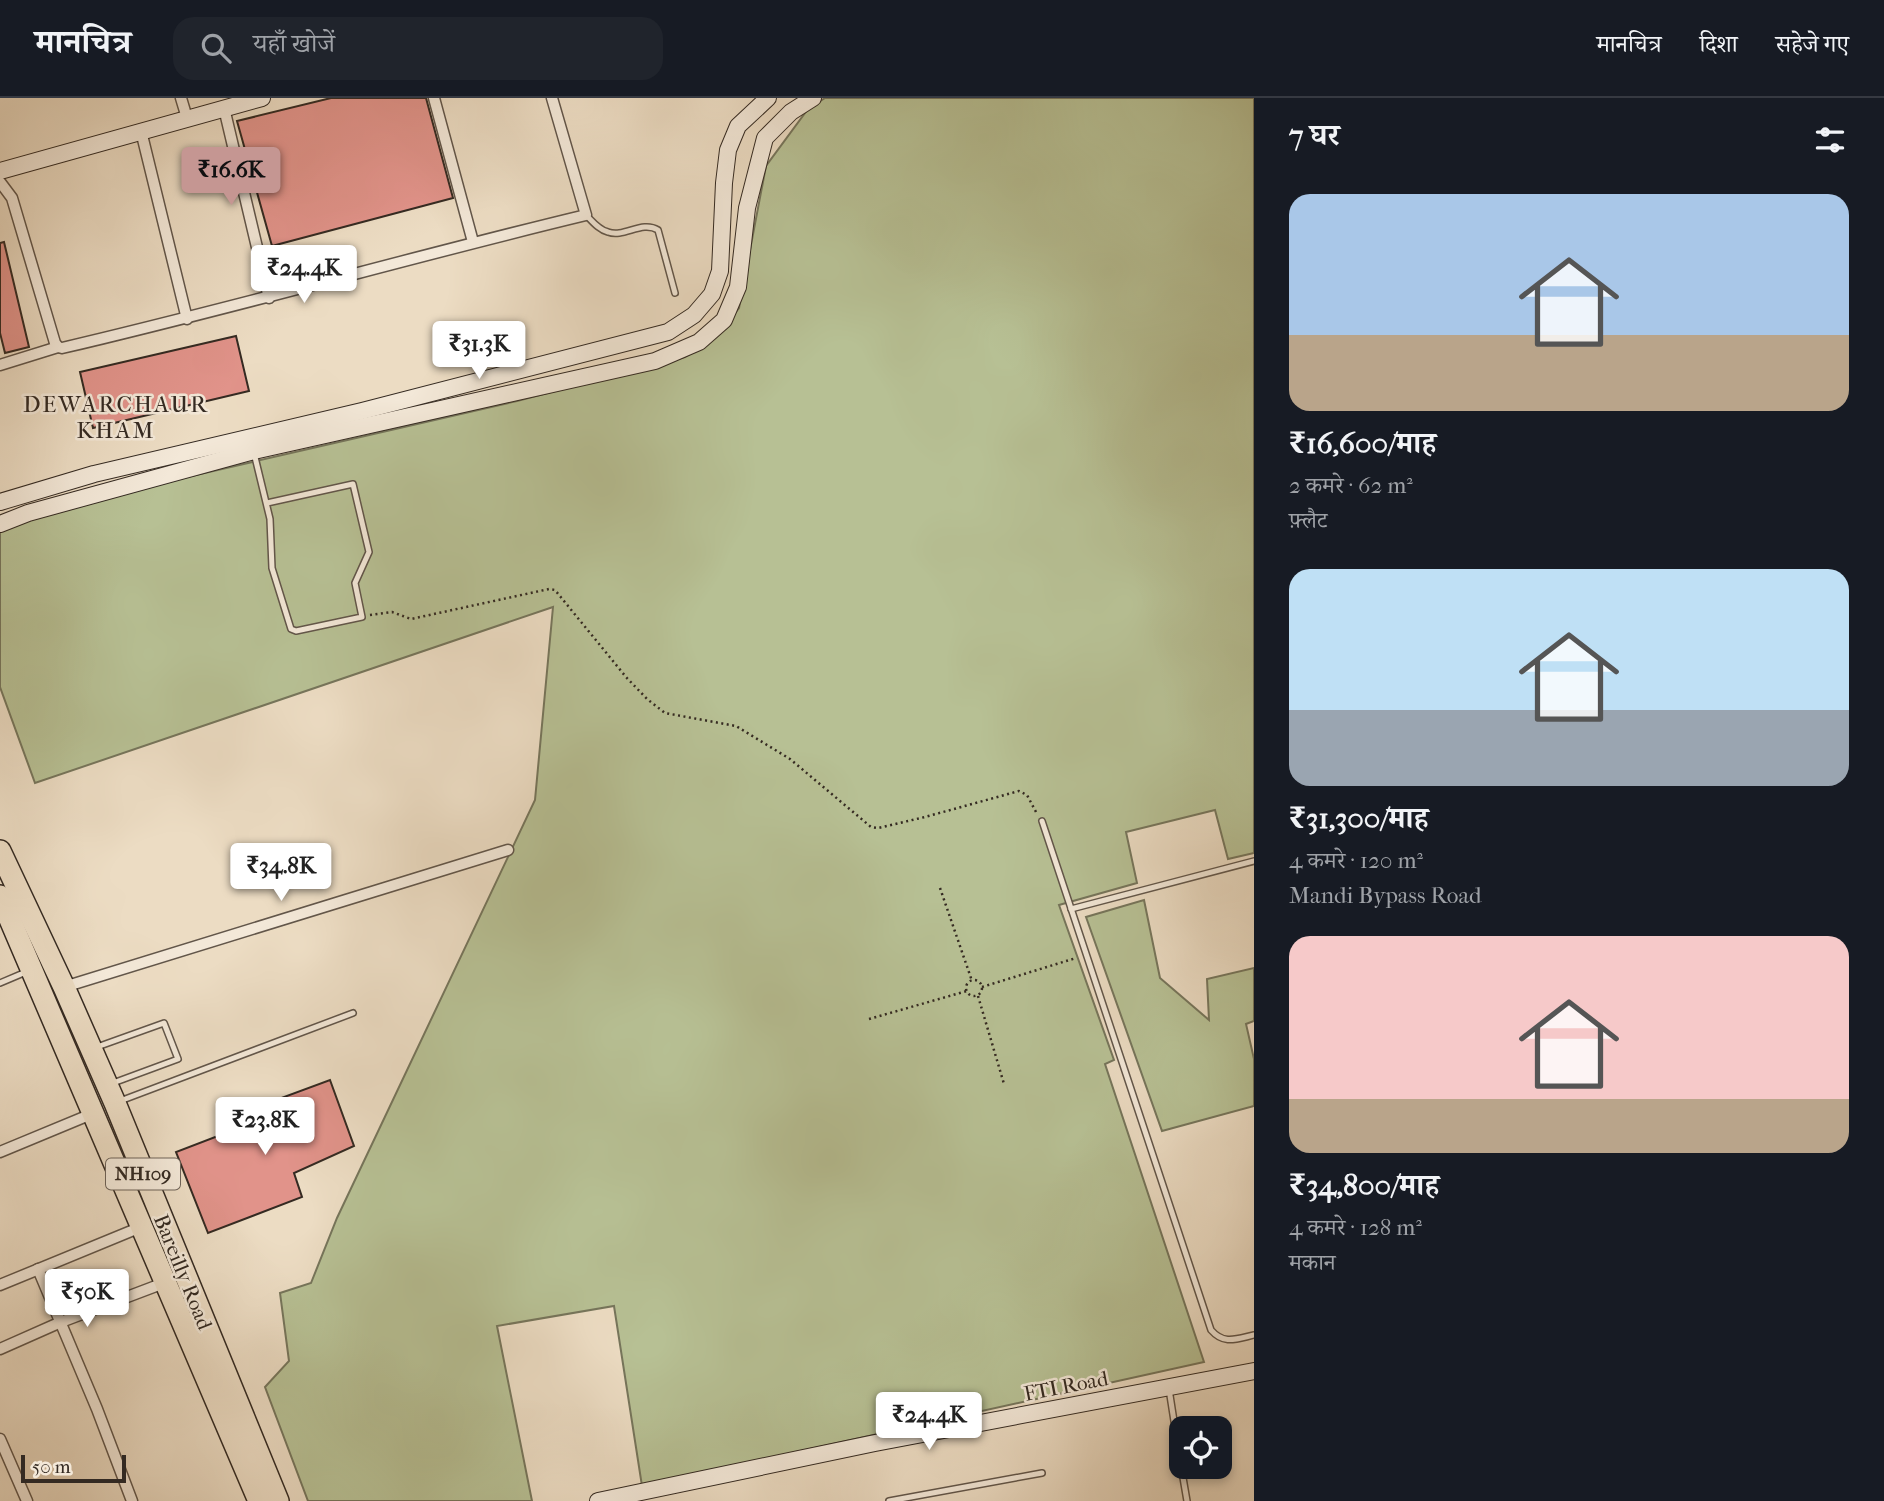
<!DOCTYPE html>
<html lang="hi">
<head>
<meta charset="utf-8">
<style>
  :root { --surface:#171b24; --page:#20242c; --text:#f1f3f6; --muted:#9ea1a6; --line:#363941; --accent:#c59692 }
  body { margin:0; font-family:"IM FELL French Canon","Noto Serif Devanagari",serif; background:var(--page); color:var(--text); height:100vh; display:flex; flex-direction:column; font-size:26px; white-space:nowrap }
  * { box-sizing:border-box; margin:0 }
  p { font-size:23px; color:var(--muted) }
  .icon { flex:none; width:38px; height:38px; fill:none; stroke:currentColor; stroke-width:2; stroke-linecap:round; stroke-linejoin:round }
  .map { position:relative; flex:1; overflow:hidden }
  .details { display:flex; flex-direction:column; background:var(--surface); width:630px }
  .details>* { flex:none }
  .fabs { position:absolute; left:1169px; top:1318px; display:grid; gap:14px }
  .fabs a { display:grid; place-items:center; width:63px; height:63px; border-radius:14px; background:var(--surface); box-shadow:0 4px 10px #0003; font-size:35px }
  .scale { position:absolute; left:21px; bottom:18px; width:105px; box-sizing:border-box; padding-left:7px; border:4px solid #342a22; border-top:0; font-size:19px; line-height:24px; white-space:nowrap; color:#342a22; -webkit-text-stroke:5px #f3e8d8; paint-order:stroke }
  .price { position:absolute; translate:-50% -60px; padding:0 16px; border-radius:7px; background:#fff; color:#222; font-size:23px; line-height:46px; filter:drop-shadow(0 2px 4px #0008) }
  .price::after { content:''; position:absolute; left:50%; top:42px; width:21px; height:16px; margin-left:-10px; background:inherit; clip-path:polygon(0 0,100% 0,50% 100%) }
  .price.active { background:var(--accent); color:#111 }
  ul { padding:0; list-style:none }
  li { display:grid; align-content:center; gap:14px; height:371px; padding:0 35px }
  li span { display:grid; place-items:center; height:217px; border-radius:21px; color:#555 }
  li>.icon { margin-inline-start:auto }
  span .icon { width:126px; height:126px; fill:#fffc; stroke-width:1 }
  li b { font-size:30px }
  h2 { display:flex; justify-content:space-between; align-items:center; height:84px; padding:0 35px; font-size:30px }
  header { display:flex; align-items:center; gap:42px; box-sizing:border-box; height:98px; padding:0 35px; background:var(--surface); border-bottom:2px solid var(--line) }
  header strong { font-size:33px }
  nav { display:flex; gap:38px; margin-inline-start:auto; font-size:24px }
  .search { width:490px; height:63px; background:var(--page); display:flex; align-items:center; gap:18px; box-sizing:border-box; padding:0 24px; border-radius:21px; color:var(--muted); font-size:26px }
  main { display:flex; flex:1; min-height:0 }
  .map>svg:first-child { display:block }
</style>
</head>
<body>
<header>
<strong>मानचित्र</strong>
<div class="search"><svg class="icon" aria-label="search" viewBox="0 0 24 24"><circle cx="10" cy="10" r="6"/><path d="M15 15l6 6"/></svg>यहाँ खोजें</div>
<nav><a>मानचित्र</a><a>दिशा</a><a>सहेजे गए</a></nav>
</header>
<main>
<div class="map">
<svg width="1254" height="1403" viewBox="0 0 1254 1403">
  <rect width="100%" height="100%" fill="#ecdcc3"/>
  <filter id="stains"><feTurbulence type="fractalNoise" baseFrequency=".00286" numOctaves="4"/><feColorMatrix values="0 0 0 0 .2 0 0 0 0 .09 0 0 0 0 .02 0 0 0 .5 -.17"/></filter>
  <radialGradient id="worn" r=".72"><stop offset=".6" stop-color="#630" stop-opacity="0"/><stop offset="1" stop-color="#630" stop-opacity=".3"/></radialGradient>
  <g fill="#b7c094" stroke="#76755b" stroke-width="2">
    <path d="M825,0H1254V755L1228,761L1215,712L1126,734L1137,785L1059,807L1114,962L1105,966L1204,1264L642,1388L614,1208L497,1228L532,1403H308L265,1289L289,1263L280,1195L311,1185L337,1120L535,702L553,509L35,685L0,589V430L174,382L517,303L685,259L716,239L739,210L766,68L808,11Z"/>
    <path d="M1144,802L1160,880L1209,922L1207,881L1254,870V923L1246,926L1254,961V1008L1162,1033L1086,819Z"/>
  </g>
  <g fill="#e1938a" stroke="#342a22" stroke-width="2">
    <path d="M331,0H426L453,100L272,148L237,23Z"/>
    <path d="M4,144L29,249L5,255L0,235V145Z"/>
    <path d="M236,238L249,293L93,330L80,274Z"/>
    <path d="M330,982L354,1048L294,1075L302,1099L208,1135L176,1054L270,1018L265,1006Z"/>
  </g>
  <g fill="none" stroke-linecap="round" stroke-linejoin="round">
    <g stroke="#62564a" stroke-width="8">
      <g id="lane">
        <path d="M586,117C592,123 599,132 608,134C624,140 642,122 658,132L675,195"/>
        <path d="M254,355L270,421L272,470L291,531L296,533L362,519L355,485L369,454L353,386L267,405"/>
        <path d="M1042,723L1211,1232C1224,1247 1236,1241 1254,1237"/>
        <path d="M1071,811L1254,763"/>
        <path d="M0,885L26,874"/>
        <path d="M97,949L164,925L178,961L113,985"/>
        <path d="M120,1003L353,915"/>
        <path d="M1169,1291L1181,1368"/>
        <path d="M1181,1368L1187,1403"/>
        <path d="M889,1403L1042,1375"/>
      </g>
    </g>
    <g stroke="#62564a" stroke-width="13">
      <g id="street">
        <path d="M181,0L187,20"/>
        <path d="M434,0L473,144"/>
        <path d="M224,10L269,200"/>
        <path d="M141,33L187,221"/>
        <path d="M0,84L12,100L55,245L58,249L62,250C238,209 411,159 586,117L552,0"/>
        <path d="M0,267L58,249"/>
        <path d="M64,889L508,752"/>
        <path d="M0,1054L94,1015"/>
        <path d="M38,1171L97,1311L132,1403"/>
        <path d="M0,1187L141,1129"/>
        <path d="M0,1251L61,1224L164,1185"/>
        <path d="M0,1341L27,1403"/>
      </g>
    </g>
    <g stroke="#342a22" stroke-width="18">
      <g id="secondary">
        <path d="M0,73L262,0"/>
        <path d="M0,404L94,376L362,313L668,234L694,217L712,196L720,173L724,85L728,52L738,28L768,0"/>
        <path d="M0,426L28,415L254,353L655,263L699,244L724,222L738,189L747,110L765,40L791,14L813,0"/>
        <path d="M598,1403L875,1345L1254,1273"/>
      </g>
    </g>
    <g stroke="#342a22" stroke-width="24">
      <g id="highway">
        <path d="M0,753L64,889L115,1005L278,1403"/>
        <path d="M0,798L259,1403"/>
      </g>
    </g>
    <g stroke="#342a22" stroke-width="2.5" stroke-dasharray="2 3.5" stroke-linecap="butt">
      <path d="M370,517L392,514L411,521L549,491L555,492L626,579L647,601L665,615L736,628L790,661L871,729L878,730L925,719L1019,693L1027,697L1036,714"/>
      <path d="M940,790L972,883"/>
      <circle cx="974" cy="890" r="8"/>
      <path d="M982,889L1076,860"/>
      <path d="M978,898L1004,986"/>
      <path d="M869,921L967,893"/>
    </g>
    <use href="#lane" stroke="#f3e8d8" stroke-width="5"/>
    <use href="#street" stroke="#f3e8d8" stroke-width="10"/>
    <use href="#secondary" stroke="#f3e8d8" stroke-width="16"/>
    <use href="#highway" stroke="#ecdcc3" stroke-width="21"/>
  </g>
  <g text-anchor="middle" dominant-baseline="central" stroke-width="5" stroke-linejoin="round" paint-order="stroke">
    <rect fill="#f3e8d8" stroke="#6d6359" stroke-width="2" x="106" y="1060.5" width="74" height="31" rx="5"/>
    <g font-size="19" font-weight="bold" fill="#342a22">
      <text x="143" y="1076">NH109</text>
    </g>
    <g font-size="21" fill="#342a22" stroke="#f3e8d8">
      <text transform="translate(183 1174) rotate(68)">Bareilly Road</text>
      <text transform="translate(1066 1288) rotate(-11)">FTI Road</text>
    </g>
    <g font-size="23" letter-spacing="2" fill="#342a22" stroke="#f3e8d8">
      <text x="116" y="306">DEWARCHAUR<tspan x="116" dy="26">KHAM</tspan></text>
    </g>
  </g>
  <rect width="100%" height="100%" filter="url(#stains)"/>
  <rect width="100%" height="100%" fill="url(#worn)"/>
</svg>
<div class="fabs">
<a><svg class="icon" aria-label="locate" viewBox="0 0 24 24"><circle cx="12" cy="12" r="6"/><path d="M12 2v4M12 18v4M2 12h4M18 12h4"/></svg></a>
</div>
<div class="scale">50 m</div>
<b class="price active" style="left:231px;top:109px">₹16.6K</b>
<b class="price" style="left:304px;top:207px">₹24.4K</b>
<b class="price" style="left:479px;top:283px">₹31.3K</b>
<b class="price" style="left:281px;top:805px">₹34.8K</b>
<b class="price" style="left:265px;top:1059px">₹23.8K</b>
<b class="price" style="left:87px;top:1231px">₹50K</b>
<b class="price" style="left:929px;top:1354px">₹24.4K</b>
</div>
<section class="details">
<h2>7 घर<svg class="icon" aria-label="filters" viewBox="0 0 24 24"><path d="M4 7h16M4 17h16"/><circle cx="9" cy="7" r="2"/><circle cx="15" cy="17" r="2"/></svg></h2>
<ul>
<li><span style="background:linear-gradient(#a9c7e8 65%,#b9a48a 0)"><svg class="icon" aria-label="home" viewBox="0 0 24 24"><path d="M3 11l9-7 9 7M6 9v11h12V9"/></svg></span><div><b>₹16,600/माह</b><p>2 कमरे · 62 m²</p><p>फ़्लैट</p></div></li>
<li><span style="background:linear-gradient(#bfe0f5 65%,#9aa5b1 0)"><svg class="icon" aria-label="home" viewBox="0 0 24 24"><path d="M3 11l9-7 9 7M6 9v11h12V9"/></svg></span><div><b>₹31,300/माह</b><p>4 कमरे · 120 m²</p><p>Mandi Bypass Road</p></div></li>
<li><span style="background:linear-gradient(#f6c9c9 75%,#b9a48a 0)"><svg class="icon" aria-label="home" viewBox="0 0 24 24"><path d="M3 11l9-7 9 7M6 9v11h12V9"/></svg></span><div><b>₹34,800/माह</b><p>4 कमरे · 128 m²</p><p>मकान</p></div></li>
</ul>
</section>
</main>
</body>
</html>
